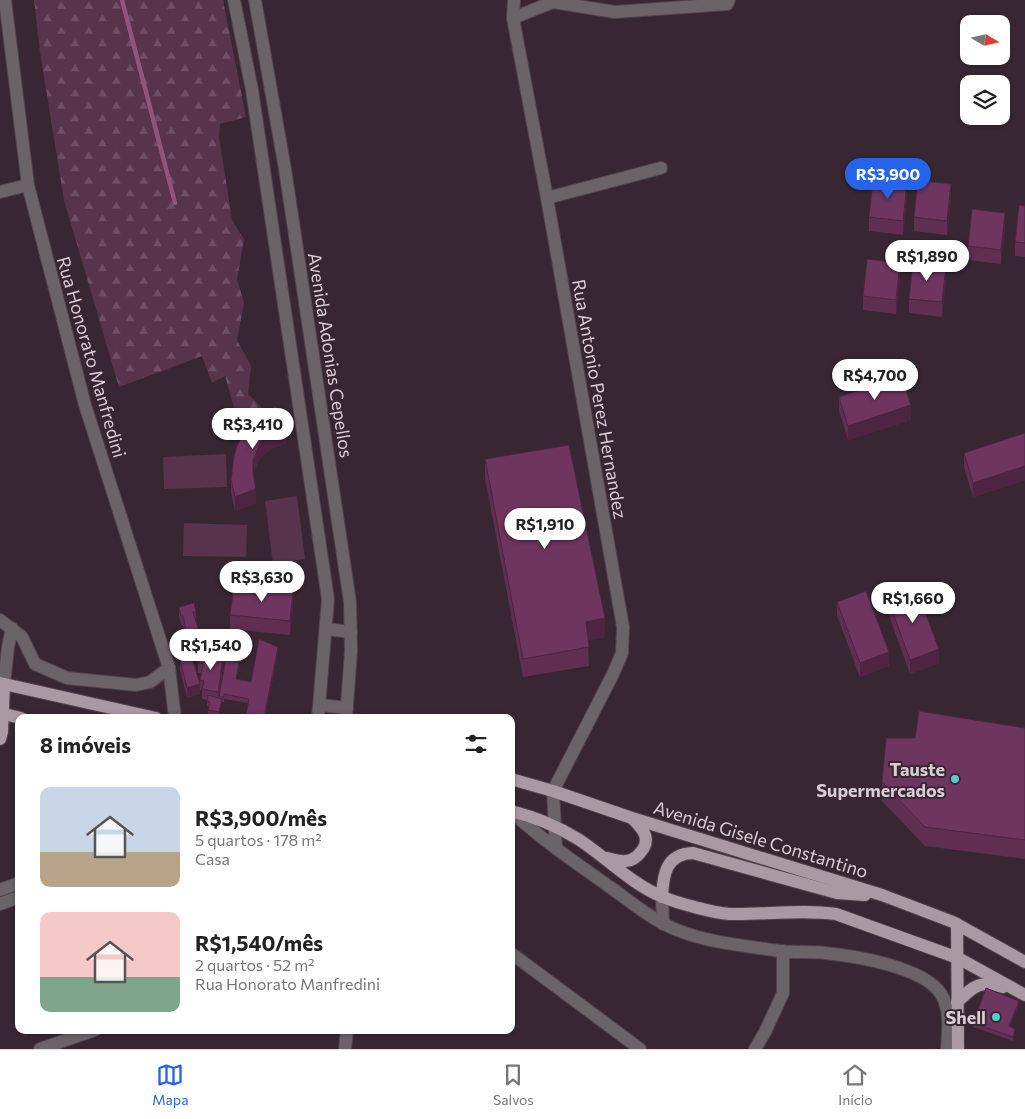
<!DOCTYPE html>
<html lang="pt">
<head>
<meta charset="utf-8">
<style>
  :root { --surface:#fff; --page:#f6f6f6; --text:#222; --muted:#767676; --line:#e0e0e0; --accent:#2563eb }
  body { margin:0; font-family:Commissioner,sans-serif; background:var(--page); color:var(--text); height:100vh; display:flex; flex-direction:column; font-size:19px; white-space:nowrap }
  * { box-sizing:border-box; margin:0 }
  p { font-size:16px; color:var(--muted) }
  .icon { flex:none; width:28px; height:28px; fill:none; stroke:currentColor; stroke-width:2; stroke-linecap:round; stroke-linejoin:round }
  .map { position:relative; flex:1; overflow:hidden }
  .drawer { position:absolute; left:15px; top:714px; width:500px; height:320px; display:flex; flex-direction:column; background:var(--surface); border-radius:10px; box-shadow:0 1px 4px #0004 }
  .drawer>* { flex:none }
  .needle { width:32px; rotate:99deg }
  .tools { position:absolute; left:960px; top:15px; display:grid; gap:10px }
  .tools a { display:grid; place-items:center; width:50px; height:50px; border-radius:10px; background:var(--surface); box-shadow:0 1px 4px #0004; font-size:25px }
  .price { position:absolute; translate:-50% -42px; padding:0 11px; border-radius:18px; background:#fff; color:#222; font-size:16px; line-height:32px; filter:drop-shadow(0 1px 2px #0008) }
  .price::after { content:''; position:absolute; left:50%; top:30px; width:15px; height:11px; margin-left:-8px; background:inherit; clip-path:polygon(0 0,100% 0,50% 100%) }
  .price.current { background:var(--accent); color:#fff }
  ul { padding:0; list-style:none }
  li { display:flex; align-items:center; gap:15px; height:125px; padding:0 25px }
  li span { display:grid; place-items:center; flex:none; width:140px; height:100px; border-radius:10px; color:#555 }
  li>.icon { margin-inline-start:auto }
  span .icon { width:60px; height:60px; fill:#fffc; stroke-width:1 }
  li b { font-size:21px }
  h2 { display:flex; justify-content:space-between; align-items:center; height:60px; padding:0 25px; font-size:21px }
  .dock { display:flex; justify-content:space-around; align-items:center; height:70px; border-top:1px solid var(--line); background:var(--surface); font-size:14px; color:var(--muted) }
  .dock a { display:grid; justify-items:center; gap:2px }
  .dock .current { color:var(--accent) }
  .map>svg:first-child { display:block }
</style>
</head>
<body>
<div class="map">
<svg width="1025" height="1049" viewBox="0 0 1025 1049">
  <defs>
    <pattern id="forest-firs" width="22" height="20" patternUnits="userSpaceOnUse" patternTransform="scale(1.25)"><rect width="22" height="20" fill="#58334c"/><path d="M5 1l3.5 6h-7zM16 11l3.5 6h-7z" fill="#6f4f65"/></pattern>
  </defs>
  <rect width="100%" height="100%" fill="#382732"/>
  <path fill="url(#forest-firs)" d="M34,0H223L246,117L220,124L219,137L232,220L244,239L237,279L244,303L237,340L251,366L248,394L262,408L241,432L225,376L212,383L202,356L119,387L64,200L40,52Z"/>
  <g fill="#58334c">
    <path d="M226,454L227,487L164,489L163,457Z"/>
    <path d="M297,496L305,559L273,564L265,501Z"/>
    <path d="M184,523L247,525L246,557L183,556Z"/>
  </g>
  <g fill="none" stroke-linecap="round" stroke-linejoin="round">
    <path stroke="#90547d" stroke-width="4.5" d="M122,0L175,203"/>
    <g stroke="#52424c" stroke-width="14">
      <g id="minor">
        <path d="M5,0L28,185L85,405L169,668L175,718"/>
        <path d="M234,0L252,90L328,599L318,718"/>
        <path d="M255,0L285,169L350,602L351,651L346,718"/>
        <path d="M514,0L513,18L547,198L623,627L622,653L613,674L553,791L556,848"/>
        <path d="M513,18L553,2L615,12L727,4L729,0"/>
        <path d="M0,192L28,185"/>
        <path d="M547,198L661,168"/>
        <path d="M0,620L22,637L35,664L67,678L136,685L150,682L169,668"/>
        <path d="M326,629L351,632"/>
        <path d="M4,684L8,647L12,628"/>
        <path d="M320,705L347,708"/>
        <path d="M511,811C542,840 576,863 610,887C631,902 652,920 677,930C709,943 746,946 780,951C795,953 810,951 825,953C855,956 924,967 941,994C951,1010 948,1031 947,1049"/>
        <path d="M0,890L19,883"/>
        <path d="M662,897L663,924"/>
        <path d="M0,904L19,897"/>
        <path d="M511,953L640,1049"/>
        <path d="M40,1049L95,1030"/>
        <path d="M345,1049L347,1030"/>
        <path d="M755,1049L765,1032L783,993V951"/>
      </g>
    </g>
    <g stroke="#52424c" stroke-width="14">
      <g id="major">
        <path d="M0,683L156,718"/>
        <path d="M0,713L21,718"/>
        <path d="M0,739L2,732L4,684"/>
        <path d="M511,779L553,791L632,818L882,895L953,922L1025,962"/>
        <path d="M511,811C535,817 557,826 578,839C606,857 631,884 663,897C677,903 714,913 729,914C765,915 801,909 836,914L958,958L1025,995"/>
        <path d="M606,858C612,859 620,862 626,861C631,861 637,857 640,853C652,840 644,830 633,819"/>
        <path d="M662,897C663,874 666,854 693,853L837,893L865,895"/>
        <path d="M957,924L958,1049"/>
        <path d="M957,1002C974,986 979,980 1003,987"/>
      </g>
    </g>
    <use href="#minor" stroke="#6c6369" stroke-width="12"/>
    <use href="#major" stroke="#aa98a3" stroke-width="12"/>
  </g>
  <g fill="#5f2e51" fill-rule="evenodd">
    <path d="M907,198L903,235L869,231V217Z"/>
    <path d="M951,198L947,235L914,231V217Z"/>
    <path d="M1025,206V257L1015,256V242Z"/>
    <path d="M1005,227L1001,264L968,260V246Z"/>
    <path d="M900,277L896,314L863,310V296Z"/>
    <path d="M946,280L942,317L909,313V299Z"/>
    <path d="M839,397L911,420L848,440L839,411Z"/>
    <path d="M1025,433V480L973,497L964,468V453Z"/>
    <path d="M287,443L271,449L260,458L253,475L256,503L235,511L231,493V479L237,446Z"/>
    <path d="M485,459L605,637L588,640L589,666L523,677L485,478Z"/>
    <path d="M888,599L939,663L910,674L888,613Z"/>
    <path d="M837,602L889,666L860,677L837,616Z"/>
    <path d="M293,606L290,635L230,629V615Z"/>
    <path d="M179,607L196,612V620L199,631V640L205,646L203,653L207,654V651L221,640L231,652L230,660L239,667L236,679L251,682L278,652L265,718H246L248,703L224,699V702H222L219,717L208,715L209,706H207V700L202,699V690H200V680L202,673H198V663L199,658L193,656V652L195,641L188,643L200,694L187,698L180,670V660L183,659L182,642L186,641L183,625H181L179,616ZM223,663H225L219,698L223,666Z"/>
    <path d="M1025,728V859L925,846L882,801V782Z"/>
    <path d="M1019,1006L1010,1026L1015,1034L1013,1041L973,1027V1023Z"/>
  </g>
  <g fill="#4d2542">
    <path d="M907,184V198L903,235V221Z"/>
    <path d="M951,184V198L947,235V221Z"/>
    <path d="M1005,213V227L1001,264V250Z"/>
    <path d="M900,263V277L896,314V300Z"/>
    <path d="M946,266V280L942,317V302Z"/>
    <path d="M911,405V420L848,440V426Z"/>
    <path d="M287,428V443L271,449L260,458L253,475V487V461L260,443L271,435Z"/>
    <path d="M1025,466V480L973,497V483Z"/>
    <path d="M256,489V503L235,511V497Z"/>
    <path d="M293,592V606L290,635V621Z"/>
    <path d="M605,618V637L586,641V622Z"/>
    <path d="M231,642V652L229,664V654Z"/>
    <path d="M278,647V652L265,718H264Z"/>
    <path d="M939,649V663L910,674V660Z"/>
    <path d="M889,652V666L860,677V663Z"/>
    <path d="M223,657V666L218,702V692Z"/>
    <path d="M200,684V694L187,698V688Z"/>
    <path d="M222,699V703L219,717V712Z"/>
    <path d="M1019,1001V1006L1009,1030V1026Z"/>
    <path d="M1015,1029V1034L1013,1041V1037Z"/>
  </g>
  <g fill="#6e355e" stroke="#4d2542">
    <path d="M873,180L907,184L903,221L869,217Z"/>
    <path d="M918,180L951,184L947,221L914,217Z"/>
    <path d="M1019,205L1025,206V243L1015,242Z"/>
    <path d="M972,209L1005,213L1001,250L968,246Z"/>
    <path d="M867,259L900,263L896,300L863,296Z"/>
    <path d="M913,262L946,266L942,302L909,299Z"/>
    <path d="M901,376L911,405L848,426L839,397Z"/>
    <path d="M276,406L287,428L271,435L260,443L253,461V473L256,489L235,497L231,479L234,456L237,446L245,431L251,424Z"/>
    <path d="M1025,433V466L973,483L964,453Z"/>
    <path d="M569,445L605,618L586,622L589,647L523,659L485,459Z"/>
    <path d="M234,585L293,592L290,621L230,615Z"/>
    <path d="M916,588L939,649L910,660L888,599Z"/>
    <path d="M866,591L889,652L860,663L837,602Z"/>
    <path d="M194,603L196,612H193L199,631L187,633L183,616H181L179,607Z"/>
    <path d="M210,634L221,636V640L231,642L229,654L207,651Z"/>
    <path d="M195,639L205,642L202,653L193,652Z"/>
    <path d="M259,639L278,647L264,717L246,714L249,699L224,694V697L219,696L226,659L239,662L236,679L251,682Z"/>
    <path d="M187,641L200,684L187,688L180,660L185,659L182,649H184L182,642Z"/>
    <path d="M200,653L223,657L218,692L202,689L204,681L200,680L203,664L198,663Z"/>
    <path d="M208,695L222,699L219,712L208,710L210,702L207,701Z"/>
    <path d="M919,711L1025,728V840L925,827L882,782L886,738H915Z"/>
    <path d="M986,988L1019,1001L1009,1026L1015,1029L1013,1037L973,1023Z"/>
  </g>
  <g fill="#55cdc6" stroke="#382732" stroke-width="2">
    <circle cx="955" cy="779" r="5"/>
    <circle cx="996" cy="1017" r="5"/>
  </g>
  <g text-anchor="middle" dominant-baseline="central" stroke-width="4" stroke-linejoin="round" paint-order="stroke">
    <g font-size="18" fill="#d9cdd5" stroke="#382732">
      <text transform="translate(331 355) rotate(81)">Avenida Adonias Cepellos</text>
      <text transform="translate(92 357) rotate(74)">Rua Honorato Manfredini</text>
      <text transform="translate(600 399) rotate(80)">Rua Antonio Perez Hernandez</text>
      <text transform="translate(761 839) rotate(17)">Avenida Gisele Constantino</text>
    </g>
    <g font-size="18" font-weight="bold" fill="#d9cdd5" stroke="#382732" text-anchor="end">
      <text x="945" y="769">Tauste<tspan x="945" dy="21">Supermercados</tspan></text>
      <text x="986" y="1017">Shell</text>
    </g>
  </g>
</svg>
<div class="tools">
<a><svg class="needle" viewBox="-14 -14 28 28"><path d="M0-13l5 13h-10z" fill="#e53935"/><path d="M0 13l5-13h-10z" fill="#767676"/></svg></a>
<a><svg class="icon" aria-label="layers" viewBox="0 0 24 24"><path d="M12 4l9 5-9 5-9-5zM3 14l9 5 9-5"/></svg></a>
</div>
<b class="price current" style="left:888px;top:200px">R$3,900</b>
<b class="price" style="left:927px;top:282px">R$1,890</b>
<b class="price" style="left:875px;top:401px">R$4,700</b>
<b class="price" style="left:253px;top:450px">R$3,410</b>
<b class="price" style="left:545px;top:550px">R$1,910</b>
<b class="price" style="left:262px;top:603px">R$3,630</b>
<b class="price" style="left:913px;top:624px">R$1,660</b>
<b class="price" style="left:211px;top:671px">R$1,540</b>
<section class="drawer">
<h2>8 imóveis<svg class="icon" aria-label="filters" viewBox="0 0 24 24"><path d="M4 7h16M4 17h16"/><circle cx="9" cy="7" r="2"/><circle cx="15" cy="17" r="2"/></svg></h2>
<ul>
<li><span style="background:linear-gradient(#c9d6e8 65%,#b9a48a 0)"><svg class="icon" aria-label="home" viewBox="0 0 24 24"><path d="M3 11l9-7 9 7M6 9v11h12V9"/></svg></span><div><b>R$3,900/mês</b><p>5 quartos · 178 m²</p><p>Casa</p></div></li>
<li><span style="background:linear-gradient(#f6c9c9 65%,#7fa58c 0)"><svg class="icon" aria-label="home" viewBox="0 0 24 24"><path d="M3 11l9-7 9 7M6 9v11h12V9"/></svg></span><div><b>R$1,540/mês</b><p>2 quartos · 52 m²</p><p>Rua Honorato Manfredini</p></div></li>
</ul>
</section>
</div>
<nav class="dock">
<a class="current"><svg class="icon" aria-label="map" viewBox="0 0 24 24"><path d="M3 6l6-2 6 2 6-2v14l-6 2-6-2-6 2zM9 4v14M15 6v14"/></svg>Mapa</a>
<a><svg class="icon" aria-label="saved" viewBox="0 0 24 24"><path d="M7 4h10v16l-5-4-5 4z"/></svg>Salvos</a>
<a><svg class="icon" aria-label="home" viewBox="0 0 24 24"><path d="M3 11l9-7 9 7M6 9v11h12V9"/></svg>Início</a>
</nav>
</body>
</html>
